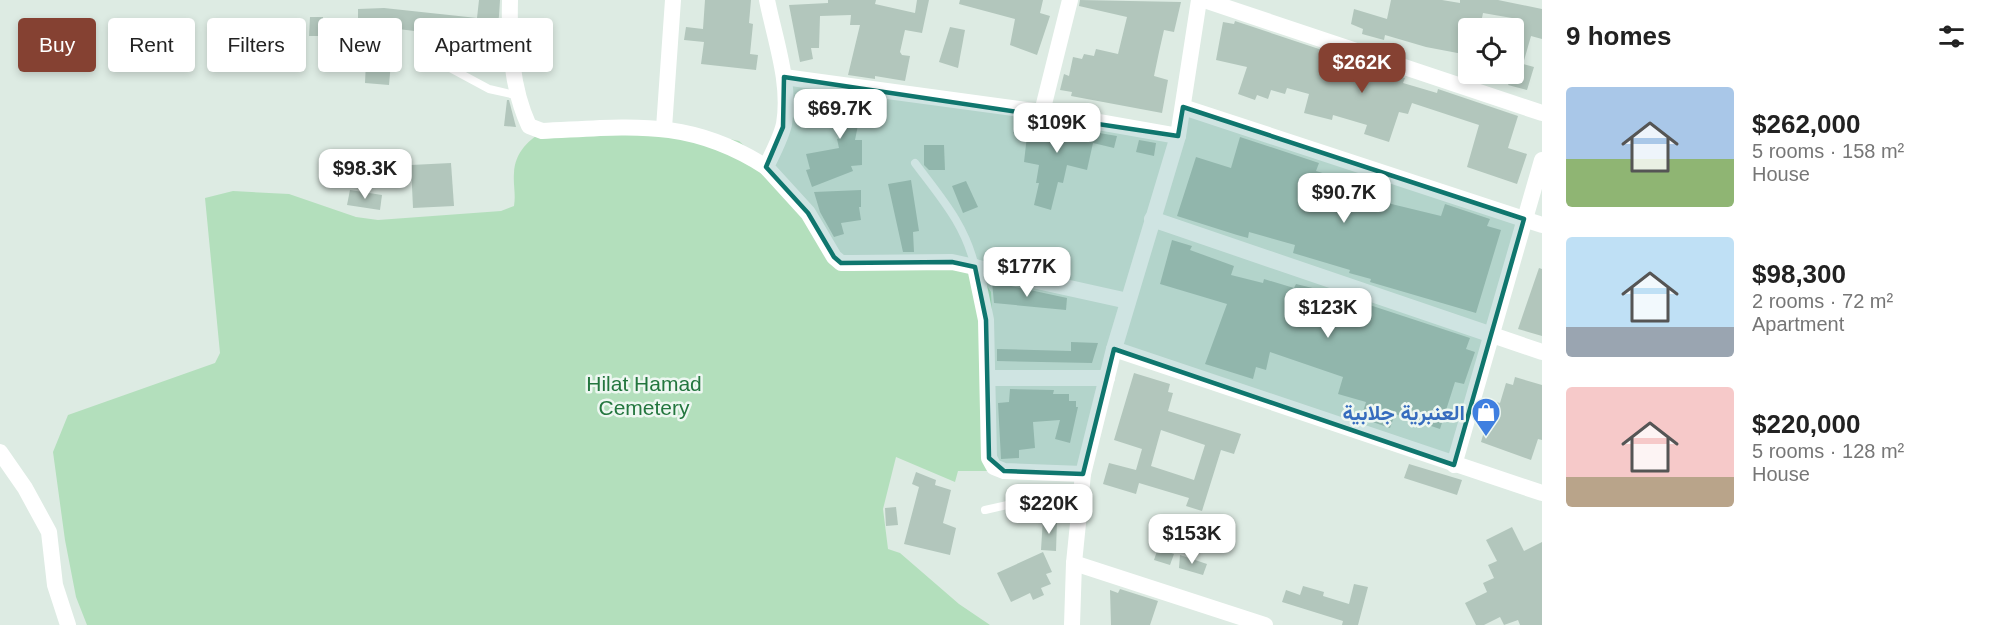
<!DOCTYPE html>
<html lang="en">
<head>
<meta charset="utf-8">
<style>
  :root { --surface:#fff; --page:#f2f2f2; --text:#222; --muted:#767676; --accent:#854132 }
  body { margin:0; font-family:Helvetica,Vazirmatn,sans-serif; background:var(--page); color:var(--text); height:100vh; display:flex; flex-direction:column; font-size:22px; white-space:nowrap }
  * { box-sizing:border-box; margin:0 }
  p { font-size:20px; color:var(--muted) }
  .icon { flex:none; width:33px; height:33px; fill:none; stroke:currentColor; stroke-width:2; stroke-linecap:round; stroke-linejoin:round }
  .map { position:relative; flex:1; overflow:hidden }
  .drawer { display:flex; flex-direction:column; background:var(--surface); width:450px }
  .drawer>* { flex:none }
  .top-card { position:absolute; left:18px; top:18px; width:570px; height:54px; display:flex; gap:12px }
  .tools { position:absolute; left:1458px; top:18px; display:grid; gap:12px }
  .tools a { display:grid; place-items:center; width:66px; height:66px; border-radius:6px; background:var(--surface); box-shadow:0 3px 9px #0003; font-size:30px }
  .price { position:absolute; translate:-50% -51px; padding:0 14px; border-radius:12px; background:#fff; color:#222; font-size:20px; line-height:39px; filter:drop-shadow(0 2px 3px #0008) }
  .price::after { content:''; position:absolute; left:50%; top:36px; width:18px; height:14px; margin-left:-9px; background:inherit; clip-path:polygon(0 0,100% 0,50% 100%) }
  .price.active { background:var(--accent); color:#fff }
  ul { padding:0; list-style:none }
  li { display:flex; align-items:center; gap:18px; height:150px; padding:0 24px }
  li span { display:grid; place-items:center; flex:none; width:168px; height:120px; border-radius:6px; color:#555 }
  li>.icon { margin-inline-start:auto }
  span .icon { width:72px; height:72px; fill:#fffc; stroke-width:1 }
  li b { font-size:26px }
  h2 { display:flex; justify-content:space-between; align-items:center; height:72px; padding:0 24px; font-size:26px }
  .chip { padding:0 21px; border-radius:6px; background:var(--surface); box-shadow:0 3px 9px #0003; font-size:21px; line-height:54px }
  .chip.active { background:var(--accent); color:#fff }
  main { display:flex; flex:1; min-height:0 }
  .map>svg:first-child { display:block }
</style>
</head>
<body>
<main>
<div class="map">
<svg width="1542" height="625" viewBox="0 0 1542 625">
  <rect width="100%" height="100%" fill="#ddebe3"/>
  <path fill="#b3dfbc" d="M673,127L739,141L769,168L838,269L967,267L980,275L991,292L994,357L991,471H958L955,482L896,457L883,509L888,549L900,553L959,604L990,625H87L76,597L65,540L53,452L68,415L215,363L220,353L205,198L233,191L289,194L356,217L378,220L501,211L514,206C516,194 513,185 514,173C515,152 529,139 546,130Z"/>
  <g fill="#b2c6bc" fill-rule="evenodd">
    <path d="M479,0H500L499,16L495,41L473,38L468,64L448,60V35L398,29V26L358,24V9L384,8L477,18Z"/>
    <path d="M705,0H751L749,23L753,24L750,54L758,55L756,70L701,64L704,42L684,40L686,27L703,29Z"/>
    <path d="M828,0H876L875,4L915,13L917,0H929L922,33L905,30L900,52L902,55L910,56L905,81L875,76V79L848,75L860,25H850L851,15L820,16L819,48H811L813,59L800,62L789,5L828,3Z"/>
    <path d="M960,0H1043L1040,13L1050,16L1037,55L1010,45L1015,19L959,4Z"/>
    <path d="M1080,0L1181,2L1174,32L1164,30L1159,52L1154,76L1168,80L1162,113L1071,96L1072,92L1060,90L1064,74L1069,76L1073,57L1082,59L1084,54L1094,56L1096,49L1118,54L1127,17L1079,6Z"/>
    <path d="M1391,0H1442L1460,3V0H1498L1542,9V39L1531,36L1523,64L1534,67L1527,90L1508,85L1514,74L1512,18L1483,13L1480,28H1468V55L1426,47L1385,35L1384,40L1362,34L1363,29L1351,24L1354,9L1387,19Z"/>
    <path d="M310,17H323L322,36H309Z"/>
    <path d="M1235,21L1322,50L1319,59L1341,65L1342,57L1405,78L1403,83L1437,93L1438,89L1518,116L1508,148L1527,154L1517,184L1467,167L1479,125L1412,103L1408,114L1399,112L1389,142L1364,134L1367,125L1333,115L1332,120L1304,113L1309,94L1287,88L1285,94L1271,90L1268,99L1257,95L1255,100L1238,94L1247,67L1216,60L1223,22L1234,24Z"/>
    <path d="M950,27L965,30L958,68L939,62Z"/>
    <path d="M366,61L391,62L389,85L365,83Z"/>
    <path d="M816,92L871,99L870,116L860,115L855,140H862V165L851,166L853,171L812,187L806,170L810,169L806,154L839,148L837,139L840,138V105L816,104Z"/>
    <path d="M507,100H509L516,127L504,126Z"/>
    <path d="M1016,119L1117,136L1114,148L1093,143L1087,170L1067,165L1063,183L1058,182L1051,210L1034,205L1039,183H1036L1039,165L1024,162L1027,136L1013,133Z"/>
    <path d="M1240,137L1319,163L1316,171L1378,190L1375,200L1441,216L1445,204L1490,219L1487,226L1501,230L1476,313L1370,282L1371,279L1349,273L1350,270L1293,253L1295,245L1249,232L1248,238L1237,235L1177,216L1196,157L1231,168Z"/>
    <path d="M1139,140L1156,143L1154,156L1136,152Z"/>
    <path d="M924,145H944L945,170H929L924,165Z"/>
    <path d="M451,163L454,206L413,208L411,165Z"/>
    <path d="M911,180L919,231L913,232L914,252H903L888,184Z"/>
    <path d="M966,181L978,207L963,213L952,186Z"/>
    <path d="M350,190L382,195L380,210L347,205Z"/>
    <path d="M861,190V207H859L861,220L841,223L844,234L834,237L820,212L814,192Z"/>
    <path d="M1172,240L1192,246L1190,250L1234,266L1231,275L1263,283L1264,279L1294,288L1296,284L1333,293L1470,338L1466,349L1475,352L1464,384L1455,382L1440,429L1395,414L1390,428L1361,418L1366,402L1338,394L1343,377L1270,352L1266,370L1256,367L1253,379L1205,364L1227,304L1160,284Z"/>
    <path d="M1539,268L1542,269V336L1518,329Z"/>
    <path d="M992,282L1067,298L1066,310L994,303Z"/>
    <path d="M1071,342L1098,343L1092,363L997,361V349L1071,351Z"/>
    <path d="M1134,373L1170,384L1168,392L1173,393L1168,411L1241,434L1234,454L1221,450L1202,511L1186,506L1189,498L1139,483L1136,494L1103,484L1109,463L1136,470L1142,449L1114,440ZM1161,430L1205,445L1194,480L1151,466Z"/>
    <path d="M1515,377L1542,385V440L1538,439L1531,460L1481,442L1493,401L1500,403L1506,383L1513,385Z"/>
    <path d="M1010,389L1054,390L1053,394H1069V401H1076V407H1078L1070,443L1055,439L1060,420L1033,422L1035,448L1019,450V458L1001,459L998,403L1009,402Z"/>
    <path d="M1409,464L1462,480L1457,495L1404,478Z"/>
    <path d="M916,472L936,480L935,485L951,490L943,523L956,528L950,555L904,544L919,487L912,484Z"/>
    <path d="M896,507L898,525L886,526L885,508Z"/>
    <path d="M1043,518L1057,519L1056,551L1041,550Z"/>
    <path d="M1512,527L1524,551L1542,542V625H1520L1518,620L1504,625L1500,617L1484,625H1476L1465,603L1487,592L1483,583L1494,578L1488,565L1497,561L1486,540Z"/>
    <path d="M1158,548L1174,554L1170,565L1154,560Z"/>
    <path d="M1043,552L1052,572L1046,574L1051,584L1041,588L1044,595L1033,600L1030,593L1011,602L997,573Z"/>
    <path d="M1180,555L1207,564L1203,575L1179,568Z"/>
    <path d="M1354,584L1368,587L1358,625H1342L1343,621L1282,602L1286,590L1300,595L1303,586L1324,592L1323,596L1349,604Z"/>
    <path d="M1120,589L1158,601L1150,625H1111L1110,590L1118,593Z"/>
  </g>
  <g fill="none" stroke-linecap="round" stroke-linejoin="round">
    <g stroke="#fff" stroke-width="8">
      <path d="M424,54L489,89L520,96"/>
      <path d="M915,163C941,198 965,224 975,267"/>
      <path d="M985,510L1051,495L1081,496"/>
    </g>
    <g stroke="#fff" stroke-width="16">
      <path d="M510,0C509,42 511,87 529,126L542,131C629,127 689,117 766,167"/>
      <path d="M767,0C775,40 791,83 784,124C781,138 772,154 766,167L808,213L834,257L841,263H851L952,262L1128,301"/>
      <path d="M1204,0L1542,113"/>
      <path d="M784,77L1042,112L1178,136"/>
      <path d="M1183,107L1542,225"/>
      <path d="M1042,112L1070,0"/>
      <path d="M664,128L673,0"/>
      <path d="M1152,219L1542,352"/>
      <path d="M975,267L986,320L989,458L994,467L1004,471L1083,474"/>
      <path d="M1114,349L1542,493"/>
      <path d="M988,378H1107"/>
      <path d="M0,452L25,488L49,532L55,585L68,625"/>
      <path d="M1454,465L1542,160"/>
      <path d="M1074,563L1265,625"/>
      <path d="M1072,625L1074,563L1083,474L1114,349L1178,136L1199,0"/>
    </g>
  </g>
  <path fill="#0f766e" fill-opacity="0.2" stroke="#0f766e" stroke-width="4.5" stroke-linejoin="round" d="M784,77L1178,136L1183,107L1524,219L1454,465L1114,349L1083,474L1004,471L989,458L986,320L975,267L952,262L841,263L834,257L808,213L766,167L783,127Z"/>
  <defs>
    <g id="shop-pin" transform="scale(1.5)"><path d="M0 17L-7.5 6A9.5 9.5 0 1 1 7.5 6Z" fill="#3f7fe0" stroke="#edf7f1"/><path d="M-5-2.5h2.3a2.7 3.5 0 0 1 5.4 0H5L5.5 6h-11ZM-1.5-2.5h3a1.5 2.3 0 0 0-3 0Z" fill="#fff"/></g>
  </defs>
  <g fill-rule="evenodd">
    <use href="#shop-pin" x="1486" y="412"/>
  </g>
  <g text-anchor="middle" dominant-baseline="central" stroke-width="5" stroke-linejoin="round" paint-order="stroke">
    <g font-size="21" fill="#23763e" stroke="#edf7f1">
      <text x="644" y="383">Hilat Hamad<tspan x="644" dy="24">Cemetery</tspan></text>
    </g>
    <g font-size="21" font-weight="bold" fill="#366cbe" stroke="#edf7f1" text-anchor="end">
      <text x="1465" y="412">العنبرية جلابية</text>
    </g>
  </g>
</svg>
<div class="tools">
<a><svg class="icon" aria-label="locate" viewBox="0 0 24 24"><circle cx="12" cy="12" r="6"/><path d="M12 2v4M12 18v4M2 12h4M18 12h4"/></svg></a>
</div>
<b class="price active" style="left:1362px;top:94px">$262K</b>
<b class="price" style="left:840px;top:140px">$69.7K</b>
<b class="price" style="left:1057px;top:154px">$109K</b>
<b class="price" style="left:365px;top:200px">$98.3K</b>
<b class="price" style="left:1344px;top:224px">$90.7K</b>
<b class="price" style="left:1027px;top:298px">$177K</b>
<b class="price" style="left:1328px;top:339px">$123K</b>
<b class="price" style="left:1049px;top:535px">$220K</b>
<b class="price" style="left:1192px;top:565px">$153K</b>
<div class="top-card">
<a class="chip active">Buy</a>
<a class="chip">Rent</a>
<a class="chip">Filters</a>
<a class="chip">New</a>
<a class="chip">Apartment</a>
</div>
</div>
<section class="drawer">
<h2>9 homes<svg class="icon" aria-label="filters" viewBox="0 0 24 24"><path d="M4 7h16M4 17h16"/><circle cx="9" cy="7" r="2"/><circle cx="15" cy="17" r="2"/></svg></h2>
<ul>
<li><span style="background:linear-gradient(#a9c7e8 60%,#8fb573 0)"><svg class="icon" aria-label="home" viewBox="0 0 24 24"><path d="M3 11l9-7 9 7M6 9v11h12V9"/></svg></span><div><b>$262,000</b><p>5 rooms · 158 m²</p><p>House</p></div></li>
<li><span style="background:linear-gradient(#bfe0f5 75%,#9aa5b1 0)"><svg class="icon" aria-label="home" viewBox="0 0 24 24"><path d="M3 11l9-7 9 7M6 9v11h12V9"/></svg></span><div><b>$98,300</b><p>2 rooms · 72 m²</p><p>Apartment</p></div></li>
<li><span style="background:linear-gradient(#f6c9c9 75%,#b9a48a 0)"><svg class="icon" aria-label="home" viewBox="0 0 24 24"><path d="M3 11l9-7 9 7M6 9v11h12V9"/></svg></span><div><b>$220,000</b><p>5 rooms · 128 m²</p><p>House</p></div></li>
</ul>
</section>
</main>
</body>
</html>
